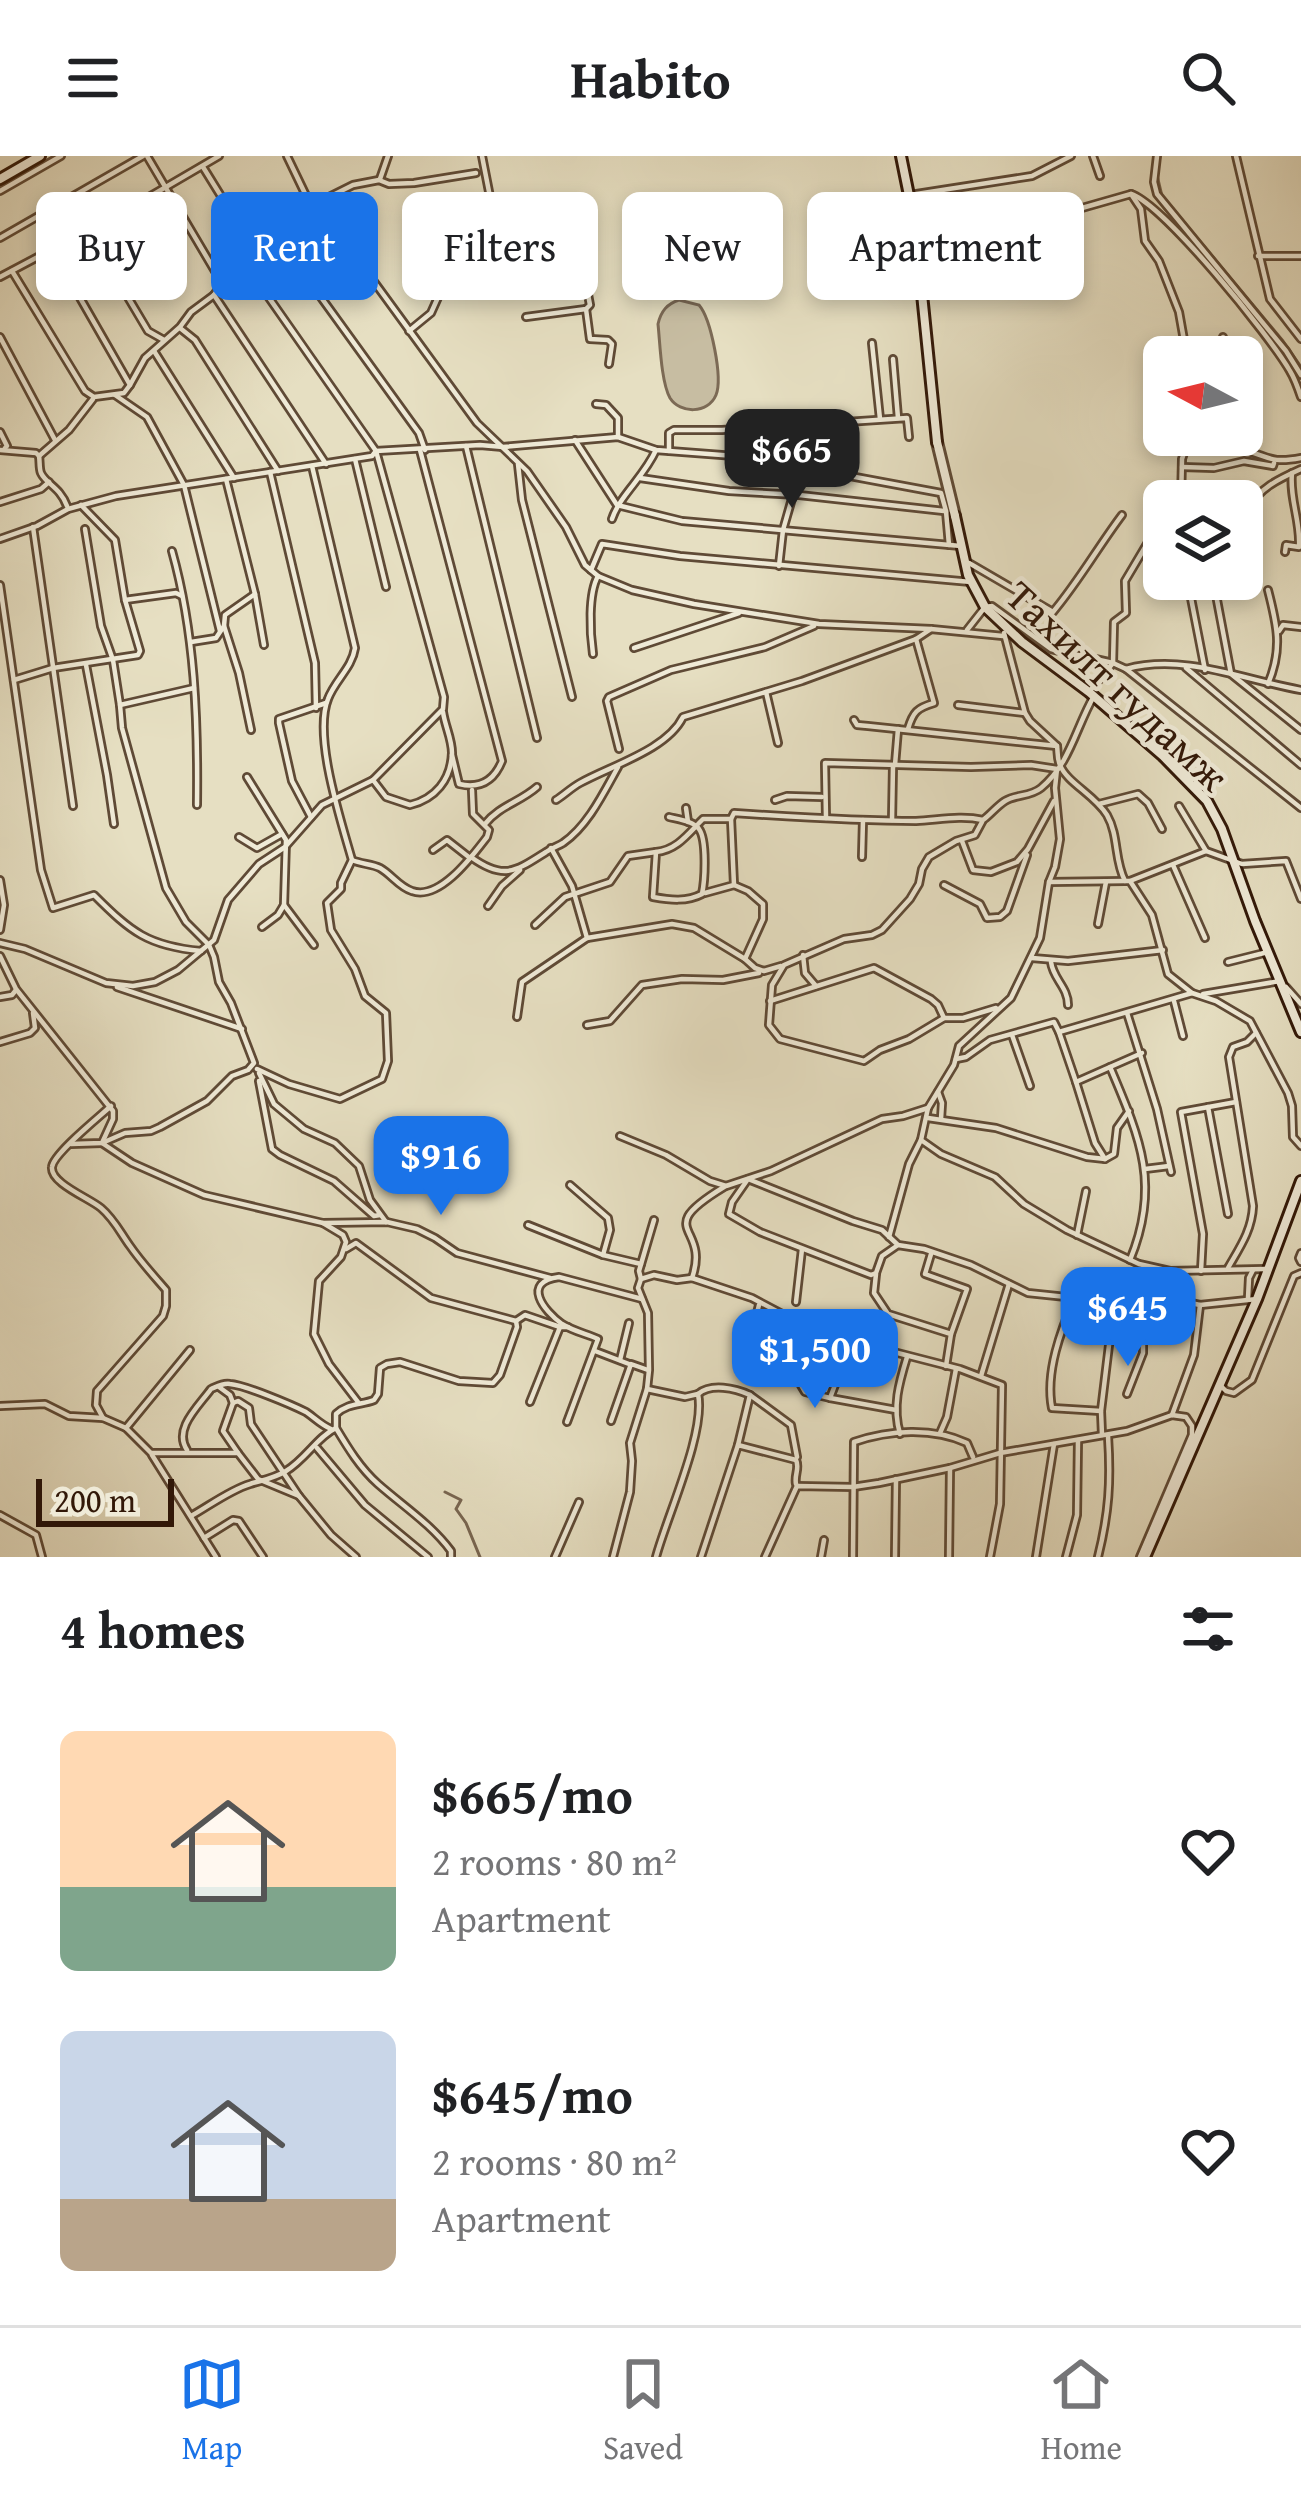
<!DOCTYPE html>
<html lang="en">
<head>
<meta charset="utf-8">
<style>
  :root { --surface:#fff; --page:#f2f2f2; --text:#202124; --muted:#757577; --line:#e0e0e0; --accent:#1a73e8 }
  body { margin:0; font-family:"Gentium Book Plus",serif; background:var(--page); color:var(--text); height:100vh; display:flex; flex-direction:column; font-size:45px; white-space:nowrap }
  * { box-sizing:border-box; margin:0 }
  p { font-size:39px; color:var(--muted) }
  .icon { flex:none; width:66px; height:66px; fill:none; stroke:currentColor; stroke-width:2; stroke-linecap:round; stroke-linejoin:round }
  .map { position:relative; height:1401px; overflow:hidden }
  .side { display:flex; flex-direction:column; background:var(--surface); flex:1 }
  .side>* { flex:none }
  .banner { position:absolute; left:36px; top:36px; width:1230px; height:108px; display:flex; gap:24px }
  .needle { width:78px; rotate:277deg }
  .buttons { position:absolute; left:1143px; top:180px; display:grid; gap:24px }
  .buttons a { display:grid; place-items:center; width:120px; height:120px; border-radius:18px; background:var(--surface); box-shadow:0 6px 18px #0003; font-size:60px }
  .scale { position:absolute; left:36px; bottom:30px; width:138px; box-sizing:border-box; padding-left:12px; border:6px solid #321808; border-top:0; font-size:33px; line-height:42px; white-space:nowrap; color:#321808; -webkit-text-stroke:9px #efead7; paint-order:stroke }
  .price { position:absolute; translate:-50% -102px; padding:0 27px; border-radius:24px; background:var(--accent); color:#fff; font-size:39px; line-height:78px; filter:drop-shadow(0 3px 6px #0008) }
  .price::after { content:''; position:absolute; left:50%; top:72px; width:36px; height:27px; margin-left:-18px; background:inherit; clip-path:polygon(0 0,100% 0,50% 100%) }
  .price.current { background:#222; color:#fff }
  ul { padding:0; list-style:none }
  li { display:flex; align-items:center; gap:36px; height:300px; padding:0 60px }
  li span { display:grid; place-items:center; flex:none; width:336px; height:240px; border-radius:18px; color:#555 }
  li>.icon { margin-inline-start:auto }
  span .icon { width:144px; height:144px; fill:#fffc; stroke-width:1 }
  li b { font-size:51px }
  h2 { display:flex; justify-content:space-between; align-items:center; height:144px; padding:0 60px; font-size:51px }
  .pill { padding:0 42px; border-radius:18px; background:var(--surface); box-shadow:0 6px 18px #0003; font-size:42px; line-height:108px }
  .pill.current { background:var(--accent); color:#fff }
  header { display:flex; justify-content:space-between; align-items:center; height:156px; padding:0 60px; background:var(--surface); font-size:54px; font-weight:700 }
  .dock { display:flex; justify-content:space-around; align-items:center; height:168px; border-top:3px solid var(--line); background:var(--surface); font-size:33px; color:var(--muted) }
  .dock a { display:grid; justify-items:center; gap:6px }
  .dock .current { color:var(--accent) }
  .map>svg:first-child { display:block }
</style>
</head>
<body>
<header><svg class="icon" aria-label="menu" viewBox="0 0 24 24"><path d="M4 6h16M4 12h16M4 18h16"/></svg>Habito<svg class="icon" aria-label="search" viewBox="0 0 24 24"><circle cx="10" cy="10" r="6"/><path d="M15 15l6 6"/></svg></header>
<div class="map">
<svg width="1301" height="1401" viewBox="0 0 1301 1401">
  <rect width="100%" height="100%" fill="#e6dfc2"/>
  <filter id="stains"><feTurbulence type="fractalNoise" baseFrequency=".00167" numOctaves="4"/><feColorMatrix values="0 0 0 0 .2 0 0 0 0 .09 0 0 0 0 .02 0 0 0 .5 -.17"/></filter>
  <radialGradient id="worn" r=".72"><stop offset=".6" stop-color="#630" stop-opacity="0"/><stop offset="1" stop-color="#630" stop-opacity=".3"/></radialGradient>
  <path fill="#c7bda2" stroke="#7c6a55" stroke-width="3" d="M679,144L699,149C711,163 723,222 716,239C708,258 680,258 670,242C661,226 660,186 658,168C661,155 667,148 679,144Z"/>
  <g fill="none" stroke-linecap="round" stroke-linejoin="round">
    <g stroke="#796752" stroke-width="3">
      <path d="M1160,0L1157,19L1162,40L1283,185L1301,211"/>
      <path d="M445,1336L461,1344L456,1353L466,1367L480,1401"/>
    </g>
    <g stroke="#5f4a36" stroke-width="10">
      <g id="minor">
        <path d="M147,0L222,127"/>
        <path d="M287,0L311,50L372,123L477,267L527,315L566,371L585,409L598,420L632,434L694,448L819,468L931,473L1003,480"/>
        <path d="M482,0L493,56L526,52L530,81"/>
        <path d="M1093,0L1100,20"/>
        <path d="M1157,0L1154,26L1157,38L1286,195L1301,219"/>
        <path d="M1236,0L1270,143L1301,183"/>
        <path d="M203,11L263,108"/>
        <path d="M380,23L388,0"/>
        <path d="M0,35L61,0"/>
        <path d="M1131,38C1164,49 1270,180 1290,215C1295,223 1298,232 1301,241"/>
        <path d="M910,39L1032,20L1071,0"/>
        <path d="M311,50L353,29L379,24L389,28L414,27L476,17"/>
        <path d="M130,52L175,134"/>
        <path d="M915,69L943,63H1000L1075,54L1131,38L1141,53L1145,85L1159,105L1179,156L1187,201"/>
        <path d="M90,71L101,96L148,175L164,184"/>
        <path d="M0,82L143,0"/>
        <path d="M289,97L419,277L425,294"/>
        <path d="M1258,100H1301"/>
        <path d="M12,115L85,235L94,241L124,237L130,229L52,93"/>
        <path d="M0,121L130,52L219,0"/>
        <path d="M214,139L326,308"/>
        <path d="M586,153L590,183L608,184L612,188L609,208"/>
        <path d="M180,172L195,184L278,315"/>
        <path d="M409,175L431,157L444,128L453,122L469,121L490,127L543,115L583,112L590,149L586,153L526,161"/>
        <path d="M0,181L55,284"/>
        <path d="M872,187L880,263"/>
        <path d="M154,195L234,322"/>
        <path d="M1217,201L1223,181"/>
        <path d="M893,203L898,262"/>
        <path d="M130,229L145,202L180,171L191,156L214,139L222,127L236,118L251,116L289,97L312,66L311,50"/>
        <path d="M115,239L147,261L184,329L220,475"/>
        <path d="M596,248L606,249L618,262V281"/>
        <path d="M817,267V281L827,283"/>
        <path d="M0,276L7,290L5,292"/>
        <path d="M1193,279V287C1209,292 1226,290 1243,294C1269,300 1269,308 1301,302"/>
        <path d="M575,284L617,349L682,365L961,390"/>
        <path d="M466,290L537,582"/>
        <path d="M0,294L36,297L39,300C40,305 39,312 41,317C46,328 60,331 67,350"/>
        <path d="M420,294L502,605C494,625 480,633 459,628L452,599"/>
        <path d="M669,295V277L674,274H722L907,262L909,281"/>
        <path d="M39,300L69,274L93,243"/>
        <path d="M355,303L386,431"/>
        <path d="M518,308L522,344L572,541"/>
        <path d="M1182,311L1214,312L1244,305L1273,310L1274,307"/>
        <path d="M270,316L315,507L316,552"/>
        <path d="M640,322L729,335L799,339L944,355"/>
        <path d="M226,323L255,438L264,489"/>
        <path d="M1181,345L1182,303L1190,279"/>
        <path d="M0,346L41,333L49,326"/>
        <path d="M1249,353C1258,332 1281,322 1301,313"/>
        <path d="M612,363C620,339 644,321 656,294"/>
        <path d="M33,371L73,650"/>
        <path d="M85,373L101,470L113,504L120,549L194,532"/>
        <path d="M0,383L37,370L68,353L116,340L372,300L376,295L480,289L503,291L618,281L656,294L748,301L941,337L946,355L949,389"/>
        <path d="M172,395C195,477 198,564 197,649"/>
        <path d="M1285,396L1286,389L1299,391C1301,366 1289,342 1292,317"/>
        <path d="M969,407L1053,456C1079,425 1098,391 1122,359"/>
        <path d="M779,410L783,374L801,311"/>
        <path d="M591,414L602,388L680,400L971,426"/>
        <path d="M1213,423L1231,518L1301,574"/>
        <path d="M0,429L41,714L53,752L94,739C131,776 148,790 201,795"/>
        <path d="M1268,434C1277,469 1283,493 1268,528"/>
        <path d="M1190,437L1205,514"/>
        <path d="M125,444L176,437L182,440"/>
        <path d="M224,470L239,517L251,574"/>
        <path d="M967,474L985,451L992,450L1051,493L1113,507L1126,513C1184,497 1244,524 1301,534"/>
        <path d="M1279,475L1283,469L1301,471"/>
        <path d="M1004,477L1025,557L1030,565L1057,590C1058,596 1057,603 1060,609C1067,627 1095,639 1107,659C1119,680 1114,704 1125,725H1130L1152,759L1168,818L1192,837L1216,845L1250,865L1288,937L1292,950L1293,981L1301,990"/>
        <path d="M191,486L216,482L224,470L225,459L255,438"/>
        <path d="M634,492L739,457"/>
        <path d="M593,498C590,477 588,438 598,420"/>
        <path d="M86,509L107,619L114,668"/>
        <path d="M1186,512L1301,609"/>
        <path d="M1126,513L1301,652"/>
        <path d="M14,524L53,512L138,499L140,495L125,444L115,384L81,349"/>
        <path d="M766,536L778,587"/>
        <path d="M1089,536L1113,507L1114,466L1126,457L1125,425L1160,366L1164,364"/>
        <path d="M120,549L122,572L166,732L186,766L209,789L214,801L219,826L231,847L254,907L248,914L232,920L207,945L160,971L151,975L125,977L102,987L132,1007L204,1039L323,1067L387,1066L417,1073L435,1082L457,1097L550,1122"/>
        <path d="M958,549L1025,557"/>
        <path d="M854,564L857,569L868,570L1057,590"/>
        <path d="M908,573C913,556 917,552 934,547L916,483"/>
        <path d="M619,593L607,545L609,541L671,514L765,491L814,470"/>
        <path d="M895,609L898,573"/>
        <path d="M247,621L286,684L284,749L278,759L262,771"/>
        <path d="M373,624L386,641L410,649C435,643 451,624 452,597C452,583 445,570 443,556"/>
        <path d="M556,644C564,639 571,632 580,627C610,610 667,594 683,561L802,525L916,483L931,473"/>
        <path d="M775,644L787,640L822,641"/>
        <path d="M1099,648L1138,638L1148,647L1162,673"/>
        <path d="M1179,650L1206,695"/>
        <path d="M686,652L688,666"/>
        <path d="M311,661L292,625L279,567V563L326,547"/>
        <path d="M669,661C677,663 694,665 699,673C707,684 705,724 702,738C687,746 670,744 653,741L656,696C677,694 688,678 703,663H731L734,657C795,661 856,665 916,665C938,664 961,659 983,664C990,659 997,650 1005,645C1016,638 1030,641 1041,632C1070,608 1076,571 1094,540"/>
        <path d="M826,662L825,607L971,611L1031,609L1057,613L1055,632L1060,683L1055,711L1049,726L1040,782L1011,842L959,890L954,909L928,952L921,984L941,998L995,1021L1024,1048L1067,1074L1139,1108L1170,1115L1265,1113"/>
        <path d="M892,664L893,610"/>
        <path d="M982,666L975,679L956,685L929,701L922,713L919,728L910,743L882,774L872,779L844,783L784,809L772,829L769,869L780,883L864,905L880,894L909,883L944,862H963L996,852"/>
        <path d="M485,668C499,650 520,646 537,631"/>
        <path d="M239,681L257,692L282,678"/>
        <path d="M962,685L973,714L991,716L1017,706L1028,693L1054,645"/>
        <path d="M433,694L447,684L470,702"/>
        <path d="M471,701C504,725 516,715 546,696C552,692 558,690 563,687C588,670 604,636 618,611"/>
        <path d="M862,701L863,664"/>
        <path d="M352,704C361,708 372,708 380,712C391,718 399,731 412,735C440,745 473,699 487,681L489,674L473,658L472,634"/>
        <path d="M1173,709L1205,782"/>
        <path d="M0,724L4,749L0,774"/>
        <path d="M1130,725L1206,695L1242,708L1286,705L1301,743"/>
        <path d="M1049,726L1125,725"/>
        <path d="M734,729L748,735L763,748V763L745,803"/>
        <path d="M944,729L980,748L987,762L1000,761L1007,755L1027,699"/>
        <path d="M705,737L734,729L731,663"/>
        <path d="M284,749L314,789"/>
        <path d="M488,750L502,730L520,714"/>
        <path d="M1098,768L1106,726"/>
        <path d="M535,769L565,741L610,726L628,700L656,696"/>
        <path d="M587,782L672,768L694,772L745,803L755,812L764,815L781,810"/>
        <path d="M0,787L25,793L106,827L133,830L155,826L178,814L214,784L228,744L259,708L285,691L322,649L373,624L443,553L444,541L376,295L251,116"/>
        <path d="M803,799L805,817L816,830"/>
        <path d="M0,800L16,833L113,955V963L102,987L71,988"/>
        <path d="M1032,802L1068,805L1163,794"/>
        <path d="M1051,806C1053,823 1068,831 1068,849"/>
        <path d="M1228,806L1268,796"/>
        <path d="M117,831L242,873"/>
        <path d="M1286,831L1301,848"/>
        <path d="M1203,838L1280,825"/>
        <path d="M0,841L12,839L16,834"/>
        <path d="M770,845L874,812L931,843L938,849L944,862"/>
        <path d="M1174,845L1183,880"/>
        <path d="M1127,857L1157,953L1171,1016"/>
        <path d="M517,861L522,826L587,782L572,730L551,692"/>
        <path d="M587,869L610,865L642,829L682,823L723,824L759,817"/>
        <path d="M1059,876L1076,926L1110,911"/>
        <path d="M1012,879L1030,930"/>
        <path d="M0,886L30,877L35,872L33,857"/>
        <path d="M956,903L966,901L990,884L1054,866L1059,876L1192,837"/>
        <path d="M257,913L289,928L340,943L382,923L388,905L386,857L365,840L355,813L331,774L327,747L341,733V727L352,704C341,665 313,580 328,543C335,524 352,512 355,492L312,310"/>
        <path d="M259,917L274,948L304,973L335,987L359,1010L370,1044L386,1066"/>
        <path d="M259,925L272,993L280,999L334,1025L374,1060L380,1059"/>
        <path d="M1076,926L1095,987L1105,1003"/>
        <path d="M938,936L942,947L941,963"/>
        <path d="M1208,951L1228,1058"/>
        <path d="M928,962L996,972L1087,1001L1105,1003L1114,998L1117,972L1129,955"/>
        <path d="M620,980L666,999L710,1025L726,1030L771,1015L882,963L903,960L928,952"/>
        <path d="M1145,1013L1169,1010"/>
        <path d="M570,1029L608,1062L610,1074L603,1099"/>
        <path d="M323,1067L343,1079L346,1086L341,1101L319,1125L314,1178L329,1208L358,1246"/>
        <path d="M528,1069L603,1099L641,1108"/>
        <path d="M1077,1079L1086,1035"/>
        <path d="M889,1081L909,1008L921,984"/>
        <path d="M898,1089L882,1100L876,1117L871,1119L760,1076L729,1058L732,1046L748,1023L853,1065L882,1074L898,1089L924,1093L971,1109L1028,1137L1114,1146L1168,1142L1200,1149L1257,1143"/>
        <path d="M346,1093L356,1087L431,1142L516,1165L525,1159L560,1171H568"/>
        <path d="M1301,1097L1299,1102L1301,1106"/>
        <path d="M931,1098L925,1118L967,1133L951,1178"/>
        <path d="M1130,1104C1161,1029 1140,982 1110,911L1142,897"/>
        <path d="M1228,1112C1240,1091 1252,1074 1253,1050L1229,901L1233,891L1247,886L1256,877"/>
        <path d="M1201,1115L1203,1078L1181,956L1236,946"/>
        <path d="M876,1118L874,1137L888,1158L951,1178L946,1210"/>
        <path d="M692,1122C711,1068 650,1076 724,1031"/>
        <path d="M641,1123L639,1115L654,1064"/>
        <path d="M1075,1141C1061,1174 1045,1216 1052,1252L1101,1255"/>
        <path d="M1248,1142L1249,1122L1253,1114"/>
        <path d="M796,1146L802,1093"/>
        <path d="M804,1171C798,1197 789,1212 805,1236L830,1242"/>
        <path d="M851,1187L830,1242L896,1254"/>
        <path d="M595,1195L629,1208"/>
        <path d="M741,1200L752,1177L759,1149"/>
        <path d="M620,1204L629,1167"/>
        <path d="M981,1220L1009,1128"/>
        <path d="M1221,1230L1226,1235L1234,1237L1252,1224L1294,1120L1301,1117"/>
        <path d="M219,1231L230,1239L233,1247L223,1275L238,1297"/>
        <path d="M647,1233L685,1241L698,1238C706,1276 667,1360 656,1401"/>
        <path d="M698,1238C711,1227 735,1232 750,1239L738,1289"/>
        <path d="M1127,1238L1143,1197V1145"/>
        <path d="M750,1239L791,1269L797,1301"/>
        <path d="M530,1246L560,1171"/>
        <path d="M233,1247L238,1245L249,1252L251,1268L299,1340"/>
        <path d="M0,1250L45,1248L69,1260L103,1262L126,1272L151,1297H238L258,1323L299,1340L331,1379L356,1401"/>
        <path d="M1172,1259L1194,1199L1200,1149"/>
        <path d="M103,1262L96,1249L97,1235L163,1160L166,1150V1134C154,1120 141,1106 130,1090C120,1076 114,1063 101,1052C89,1042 50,1027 52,1011C53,998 99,961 111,950"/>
        <path d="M611,1265L631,1208L648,1214"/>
        <path d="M567,1266L598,1183C587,1178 573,1175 562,1168C544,1155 521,1126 559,1121L642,1143"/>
        <path d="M126,1272L190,1194"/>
        <path d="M336,1272V1258C348,1247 361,1249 374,1244L378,1238L380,1212L387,1208L400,1206L459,1225L493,1227L500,1219L517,1171L516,1165"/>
        <path d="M940,1277L947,1261L956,1213"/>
        <path d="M900,1278C892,1251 899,1227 907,1201"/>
        <path d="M1102,1279L1101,1255L1114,1148"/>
        <path d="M317,1292L365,1349L428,1401"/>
        <path d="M187,1294C173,1273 198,1251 211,1233C218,1230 223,1227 230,1228C245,1229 292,1249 306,1256C315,1262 321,1269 331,1273"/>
        <path d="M152,1299L216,1401"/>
        <path d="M0,1359L36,1379L42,1401"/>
        <path d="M191,1360C209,1350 230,1334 250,1328C262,1324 273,1323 286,1315C306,1303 317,1281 336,1272C348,1292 360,1312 378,1328C403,1350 431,1368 451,1395V1401"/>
        <path d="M204,1382L233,1364L239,1365L263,1401"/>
        <path d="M555,1401L579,1346"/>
        <path d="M613,1401L630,1336L632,1305L630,1287L647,1233L649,1214L648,1157L638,1132L641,1123L654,1119L677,1124L692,1122L752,1142L816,1176L960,1213L1002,1229L1000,1348L990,1401"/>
        <path d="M701,1401L738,1289L796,1304C800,1312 794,1319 796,1328"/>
        <path d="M765,1401L797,1330L853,1331L879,1327L950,1312L1000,1297L1127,1275L1172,1259L1186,1261L1192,1270V1279L1140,1401"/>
        <path d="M821,1401L824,1384"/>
        <path d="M853,1401L854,1286C889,1274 933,1271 967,1287L973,1301"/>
        <path d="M895,1401L896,1323"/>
        <path d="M949,1401L950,1312"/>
        <path d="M1036,1401L1054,1288"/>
        <path d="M1066,1401L1077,1359L1078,1284"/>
        <path d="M1098,1401C1109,1357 1111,1325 1108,1280"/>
      </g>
    </g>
    <g stroke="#5f4a36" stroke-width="14">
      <path id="tertiary" d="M937,286L955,360"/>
    </g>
    <g stroke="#321808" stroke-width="14">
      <g id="secondary">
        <path d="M901,0L915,69L937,286"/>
        <path d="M0,23L40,0"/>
        <path d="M955,360L968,419L985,451L1022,486L1089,536L1163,600L1207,645L1222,673L1255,765L1301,876"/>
        <path d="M1145,1401L1257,1143L1301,1025"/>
      </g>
    </g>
    <use href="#minor" stroke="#efead7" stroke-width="4.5"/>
    <use href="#tertiary" stroke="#efead7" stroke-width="8"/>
    <use href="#secondary" stroke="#efead7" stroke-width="8"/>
  </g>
  <g text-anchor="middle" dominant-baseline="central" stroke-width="9" stroke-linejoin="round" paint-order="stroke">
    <g font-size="42" fill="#321808" stroke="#efead7">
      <text transform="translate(1118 529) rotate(43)">Тахилт гудамж</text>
    </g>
  </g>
  <rect width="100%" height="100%" filter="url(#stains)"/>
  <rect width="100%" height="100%" fill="url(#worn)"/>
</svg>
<div class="buttons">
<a><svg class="needle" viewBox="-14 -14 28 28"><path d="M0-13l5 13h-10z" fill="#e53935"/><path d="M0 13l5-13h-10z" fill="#757577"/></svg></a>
<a><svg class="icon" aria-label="layers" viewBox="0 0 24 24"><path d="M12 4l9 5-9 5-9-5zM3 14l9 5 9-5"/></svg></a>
</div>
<div class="scale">200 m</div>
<b class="price current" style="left:792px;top:355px">$665</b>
<b class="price" style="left:441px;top:1062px">$916</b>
<b class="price" style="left:1128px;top:1213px">$645</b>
<b class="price" style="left:815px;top:1255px">$1,500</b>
<div class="banner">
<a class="pill">Buy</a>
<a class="pill current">Rent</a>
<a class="pill">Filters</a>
<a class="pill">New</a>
<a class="pill">Apartment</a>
</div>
</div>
<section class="side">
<h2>4 homes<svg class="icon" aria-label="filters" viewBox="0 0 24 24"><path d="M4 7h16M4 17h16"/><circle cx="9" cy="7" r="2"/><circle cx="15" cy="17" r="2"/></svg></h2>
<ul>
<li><span style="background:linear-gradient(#ffd9b3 65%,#7fa58c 0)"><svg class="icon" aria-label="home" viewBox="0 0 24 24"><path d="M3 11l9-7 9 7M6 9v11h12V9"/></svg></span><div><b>$665/mo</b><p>2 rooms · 80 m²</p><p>Apartment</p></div><svg class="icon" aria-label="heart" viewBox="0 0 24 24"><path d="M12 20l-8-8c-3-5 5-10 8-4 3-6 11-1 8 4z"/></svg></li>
<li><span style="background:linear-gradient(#c9d6e8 70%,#b9a48a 0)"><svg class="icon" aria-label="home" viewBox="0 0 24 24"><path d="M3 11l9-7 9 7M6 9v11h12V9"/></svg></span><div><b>$645/mo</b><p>2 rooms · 80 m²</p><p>Apartment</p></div><svg class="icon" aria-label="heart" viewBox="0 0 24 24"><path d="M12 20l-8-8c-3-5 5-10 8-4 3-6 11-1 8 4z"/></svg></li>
</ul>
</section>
<nav class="dock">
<a class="current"><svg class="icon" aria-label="map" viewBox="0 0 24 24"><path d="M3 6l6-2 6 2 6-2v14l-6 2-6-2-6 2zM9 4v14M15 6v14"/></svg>Map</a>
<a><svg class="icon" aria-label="saved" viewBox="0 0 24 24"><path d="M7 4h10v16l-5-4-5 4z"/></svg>Saved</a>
<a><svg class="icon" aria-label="home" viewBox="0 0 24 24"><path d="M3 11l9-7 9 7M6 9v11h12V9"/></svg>Home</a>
</nav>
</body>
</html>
